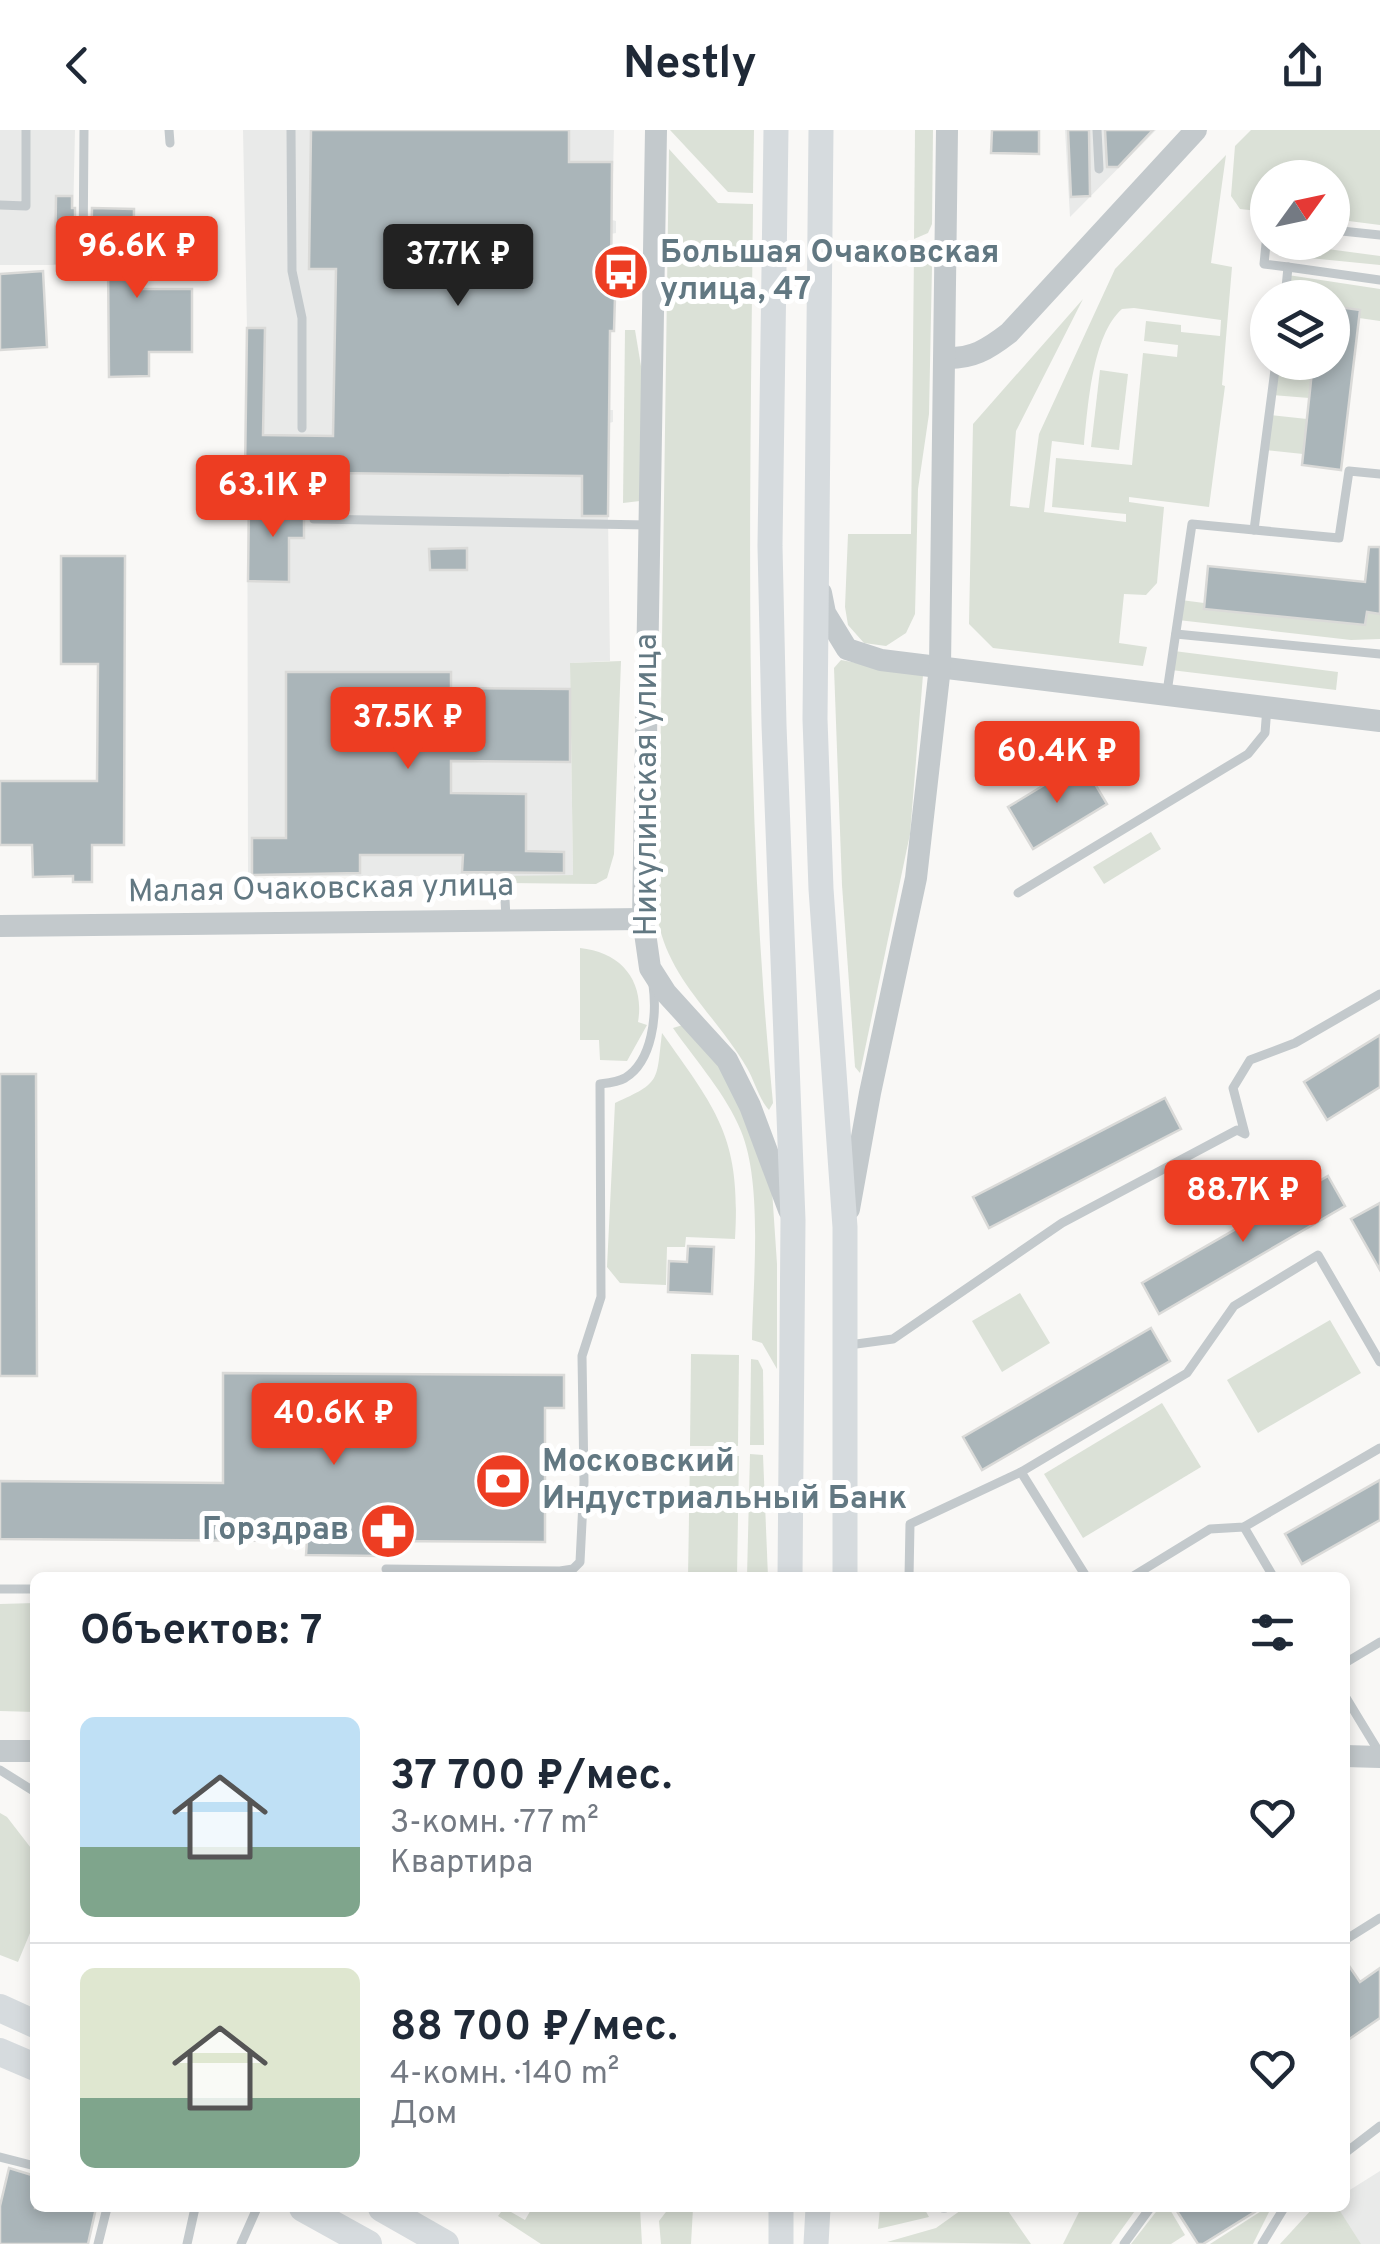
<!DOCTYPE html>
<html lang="ru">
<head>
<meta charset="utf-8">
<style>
  :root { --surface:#fff; --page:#f2f2f3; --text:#1f2937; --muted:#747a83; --line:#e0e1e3; --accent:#ed3d22 }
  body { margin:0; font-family:Overpass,sans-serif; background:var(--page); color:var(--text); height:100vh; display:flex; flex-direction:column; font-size:38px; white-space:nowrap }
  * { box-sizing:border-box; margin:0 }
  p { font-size:32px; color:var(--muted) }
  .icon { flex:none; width:55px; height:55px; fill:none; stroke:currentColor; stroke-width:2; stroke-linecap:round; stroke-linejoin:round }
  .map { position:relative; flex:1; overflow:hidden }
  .details { position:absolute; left:30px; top:1442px; width:1320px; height:640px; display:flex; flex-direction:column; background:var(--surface); border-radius:15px; box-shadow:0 5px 15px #0003 }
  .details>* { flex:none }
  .needle { width:65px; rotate:57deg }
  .controls { position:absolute; left:1250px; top:30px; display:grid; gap:20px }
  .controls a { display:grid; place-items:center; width:100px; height:100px; border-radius:50%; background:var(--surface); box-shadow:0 5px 15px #0003; font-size:50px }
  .price { position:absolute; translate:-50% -85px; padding:0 22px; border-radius:10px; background:var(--accent); color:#fff; font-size:32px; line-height:65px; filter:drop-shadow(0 2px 5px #0008) }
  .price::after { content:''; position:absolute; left:50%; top:60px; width:30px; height:22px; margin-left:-15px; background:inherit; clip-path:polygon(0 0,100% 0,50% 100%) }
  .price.on { background:#222; color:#fff }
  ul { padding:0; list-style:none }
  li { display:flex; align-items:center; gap:30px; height:250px; padding:0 50px }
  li+li { border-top:2px solid var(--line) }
  li span { display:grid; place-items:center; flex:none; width:280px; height:200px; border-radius:15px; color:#555 }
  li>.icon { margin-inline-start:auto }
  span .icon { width:120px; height:120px; fill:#fffc; stroke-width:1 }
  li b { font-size:42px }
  h2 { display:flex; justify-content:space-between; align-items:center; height:120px; padding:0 50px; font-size:42px }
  header { display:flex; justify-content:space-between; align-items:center; height:130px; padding:0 50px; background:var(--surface); font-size:45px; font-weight:700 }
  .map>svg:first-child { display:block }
</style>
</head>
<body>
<header><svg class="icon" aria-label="back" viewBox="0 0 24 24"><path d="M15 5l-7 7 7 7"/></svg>Nestly<svg class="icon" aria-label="share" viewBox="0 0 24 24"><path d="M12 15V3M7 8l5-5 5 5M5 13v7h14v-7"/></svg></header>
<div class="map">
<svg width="1380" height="2114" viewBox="0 0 1380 2114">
  <rect width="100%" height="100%" fill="#f9f8f6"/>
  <g fill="#e9eae9">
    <path d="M0,0H75L72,135H0Z"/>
    <path d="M243,0H614L612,90L616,91V103L611,104L610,189L615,190L614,201H610L609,280H613V292L609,293L608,387L610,531L570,533L573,746H248L247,198Z"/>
    <path d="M1065,0H1156L1070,87Z"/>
    <path d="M1380,2041V2114H1337L1323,2078H1345V2063Z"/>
  </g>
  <g fill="#dbe1d7" fill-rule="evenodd">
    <path d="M670,0H754L753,63L728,62Z"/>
    <path d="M915,0H933L932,94L928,103L914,109Z"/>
    <path d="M1251,0H1380V95L1333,89L1332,48H1268L1267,82L1240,79L1231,66L1235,16Z"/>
    <path d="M669,19L718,73L753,74C750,374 743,674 773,973L769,980C759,969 755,952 747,938C717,886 669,850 658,790Z"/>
    <path d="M1226,25L1211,133L1232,137L1222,255L1225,256L1209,377L1129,367V372L1164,377L1157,453L1146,465L1124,464L1119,513L1147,517L1143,536L993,518L969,494L973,294L1083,169L1016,301L1010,376L1029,378L1039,304L1115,139ZM1134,178L1221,190L1220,206L1181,202V195L1146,191L1144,211L1178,215L1177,227L1143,223L1132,335L1056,328L1052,377L1126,384V392L1044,382L1052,311L1084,315C1088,277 1092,205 1122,179Z"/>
    <path d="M1290,114L1380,126V135L1289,126Z"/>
    <path d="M914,123L927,128L932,137L929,284L918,359L915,484L906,503L886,516L864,513L848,495L845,477L848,404H911Z"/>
    <path d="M1288,145L1380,159V191L1359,188L1360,180L1333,176L1332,168H1285Z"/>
    <path d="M625,200H635L642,242L640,371L623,373Z"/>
    <path d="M1276,233H1313L1309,268L1272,265Z"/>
    <path d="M1100,240L1128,244L1119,320L1091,317Z"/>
    <path d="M1270,285L1307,289L1303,324L1265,320Z"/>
    <path d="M1181,470L1204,473L1205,479L1365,495L1367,482L1380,484V509L1351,510L1178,490Z"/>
    <path d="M1174,521L1338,542L1336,560L1171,540Z"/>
    <path d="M841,530L923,545L910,704L860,943L855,937L842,755L834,538Z"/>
    <path d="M621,531L614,724L607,748L596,754L505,753L504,746L573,745L570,533Z"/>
    <path d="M1151,702L1161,719L1104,754L1093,737Z"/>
    <path d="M580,818C621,822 645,851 638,892L647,895L627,931L600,930L599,910H580Z"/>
    <path d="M686,894L705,906L770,1030L777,1134V1239L762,1213L752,1210C753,1151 763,1054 741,1001C726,964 696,931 673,898Z"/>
    <path d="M662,903C718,982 741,1008 735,1109L686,1107L685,1117H667L666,1155L620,1153L607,1137L615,973C662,952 656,951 662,903Z"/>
    <path d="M1020,1163L1050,1213L1002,1242L972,1191Z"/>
    <path d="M1330,1190L1361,1243L1258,1303L1227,1250Z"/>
    <path d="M691,1224L739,1225L738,1316H690Z"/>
    <path d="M751,1229L758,1230L763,1240L764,1315H750Z"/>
    <path d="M1162,1273L1201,1337L1083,1408L1044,1344Z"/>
    <path d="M750,1324L763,1325L768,1447H747Z"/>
    <path d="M690,1326H739L737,1447H688Z"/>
    <path d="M35,1473V1582L0,1581V1474Z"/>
    <path d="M0,1683L7,1687L34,1722L30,1748L35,1753V1791L18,1832L0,1825Z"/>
    <path d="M504,2078L525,2090L532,2078H640L642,2114H541L498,2086Z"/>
    <path d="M669,2078H693L691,2114H661L659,2091Z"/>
    <path d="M880,2078H924L929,2087L878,2099Z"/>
    <path d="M964,2078H1006L1031,2114L887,2112L936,2098Z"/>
    <path d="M1081,2078H1137L1111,2114H1063Z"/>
    <path d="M1159,2078H1169L1185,2105L1171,2114H1131Z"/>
    <path d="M1266,2078H1271L1253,2114H1210Z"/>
    <path d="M1313,2078H1338L1361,2114H1280Z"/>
  </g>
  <g fill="#aab5b9" stroke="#dadad8" stroke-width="2.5" fill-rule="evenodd">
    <path d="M311,0H569V32H612L611,167H615L614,201H610L608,386H582V346L245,342L247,198H265L263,305L333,306L336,139H309ZM407,105L516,107L515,142L406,140Z"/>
    <path d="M992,0H1039V24L991,23Z"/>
    <path d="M1068,0H1089L1090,66L1071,67Z"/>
    <path d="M1105,0H1153L1118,37H1107Z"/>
    <path d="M56,66H72V78H75V131L71,133H55Z"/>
    <path d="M92,78L134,79L133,159H192V222H149V246L109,247L108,132L91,131Z"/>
    <path d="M43,141L47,217L0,220V144Z"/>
    <path d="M1332,176L1360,180L1341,340L1302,335L1313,232H1332Z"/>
    <path d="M304,373V408H289V452L248,451L249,374Z"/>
    <path d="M1369,417H1380V484L1367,482L1365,495L1204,479L1208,436L1365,452Z"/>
    <path d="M467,418V440H430L429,419Z"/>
    <path d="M61,426H125L124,715H92V752H73V746L33,747L32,715H0V651H97L98,534H61Z"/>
    <path d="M286,542H451V558L570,559V632L451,631V663L526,664V721L564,722V743L462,742L463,725H360V743L252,745V708H286Z"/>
    <path d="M1082,632L1107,674L1033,719L1008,677Z"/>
    <path d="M1380,905V957L1327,990L1304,952Z"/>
    <path d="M0,944H36L37,1246H0Z"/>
    <path d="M1165,968L1181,999L989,1098L973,1067Z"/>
    <path d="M1328,1046L1345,1076L1159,1184L1142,1153Z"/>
    <path d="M1380,1073V1140L1351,1089Z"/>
    <path d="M688,1116L714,1117L712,1164L668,1162L669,1131L687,1132Z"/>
    <path d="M1151,1198L1170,1231L982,1340L963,1307Z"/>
    <path d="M223,1243L564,1245V1278H545V1412L379,1411V1426L306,1425L307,1411L0,1409V1351L223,1353Z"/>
    <path d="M1380,1350V1390L1302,1434L1285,1404Z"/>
    <path d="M1345,1830L1360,1852L1380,1838V1888L1345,1912Z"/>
    <path d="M9,2038L35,2046V2078H96L88,2114H0V2076Z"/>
    <path d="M1175,2078H1261L1203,2114H1198Z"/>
  </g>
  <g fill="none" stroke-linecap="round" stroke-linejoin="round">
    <g stroke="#c3c9cc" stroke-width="9">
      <path d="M169,0L170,13"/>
      <path d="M291,0L292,141L302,188V298"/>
      <path d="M1097,0L1099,39"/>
      <path d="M0,75L26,76V0"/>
      <path d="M1268,94L1264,134L1288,137"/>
      <path d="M1332,100L1380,105"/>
      <path d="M83,130L84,0"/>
      <path d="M1285,168L1288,137L1380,150"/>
      <path d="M251,357H313L314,389L648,395"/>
      <path d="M1254,400L1276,232"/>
      <path d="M1176,504L1380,524"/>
      <path d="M1167,562L1192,394L1339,408L1349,341L1380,344"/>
      <path d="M504,750L506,788"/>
      <path d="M1018,763L1248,624L1265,603L1267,577"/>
      <path d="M849,1215L893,1209L1062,1093L1237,1000L1245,1004L1233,958L1250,930L1295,913L1380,864"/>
      <path d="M1021,1342L1187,1243L1234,1176L1318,1125L1380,1232"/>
      <path d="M1244,1397L1274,1448"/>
      <path d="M386,1439L560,1441L573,1439L580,1432L584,1352L582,1226L601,1167L600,954C608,953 618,952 625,948C653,931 657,884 653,855"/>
      <path d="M909,1448L910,1394L1021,1342L1087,1448"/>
      <path d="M1130,1448L1210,1399L1244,1397L1380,1318"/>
      <path d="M0,1459H35"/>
      <path d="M1345,1533L1380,1512"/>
      <path d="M1345,1566L1379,1622"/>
      <path d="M0,1640L35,1662"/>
      <path d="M1345,1810L1380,1788"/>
      <path d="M1345,2023L1380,1996"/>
      <path d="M0,2027L35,2036"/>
      <path d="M943,2078H945"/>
      <path d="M98,2114L107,2078"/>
      <path d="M187,2114L195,2078"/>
      <path d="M241,2114L257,2078"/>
      <path d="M1124,2114L1150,2078"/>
      <path d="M1262,2114L1284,2078"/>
    </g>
    <g stroke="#c3c9cc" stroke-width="22">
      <path d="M656,0L643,789L650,838L666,863L727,930L750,976L789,1080"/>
      <path d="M945,228C972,229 987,220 1009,203L1196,0"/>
      <path d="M821,463L825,483L847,519L881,530L1380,591"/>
      <path d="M0,796L643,789"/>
      <path d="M849,1079L870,963L916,748L940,537L947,0"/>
      <path d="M0,1621H35"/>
      <path d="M1345,1626L1380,1627"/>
    </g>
    <g stroke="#d6dbde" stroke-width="25">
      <path d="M776,0L770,416L774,595L793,1090L790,1448"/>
      <path d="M821,0L815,589L821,759L845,1097V1448"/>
      <path d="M781,2114V2078"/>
      <path d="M816,2114L818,2078"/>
    </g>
    <g stroke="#d6dbde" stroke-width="28">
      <path d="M0,1878L35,1894"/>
      <path d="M0,1922L35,1937"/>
      <path d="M303,2078L368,2114"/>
      <path d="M382,2078L445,2114"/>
    </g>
  </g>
  <defs>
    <g id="bus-disc" transform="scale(2.875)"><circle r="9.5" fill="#ed3d22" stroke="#fff"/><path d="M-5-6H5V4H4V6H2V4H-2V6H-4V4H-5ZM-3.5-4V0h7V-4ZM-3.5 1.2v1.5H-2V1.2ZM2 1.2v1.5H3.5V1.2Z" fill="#fff"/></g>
    <g id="bank-disc" transform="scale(2.875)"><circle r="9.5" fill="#ed3d22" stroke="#fff"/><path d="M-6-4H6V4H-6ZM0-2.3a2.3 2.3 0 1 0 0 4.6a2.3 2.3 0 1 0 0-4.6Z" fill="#fff"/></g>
    <g id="pharmacy-disc" transform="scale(2.875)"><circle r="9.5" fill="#ed3d22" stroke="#fff"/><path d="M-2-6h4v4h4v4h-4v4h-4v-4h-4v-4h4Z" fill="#fff"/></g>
  </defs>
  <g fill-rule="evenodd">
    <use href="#bus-disc" x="621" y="142"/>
    <use href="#bank-disc" x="503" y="1351"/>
    <use href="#pharmacy-disc" x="388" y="1401"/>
  </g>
  <g text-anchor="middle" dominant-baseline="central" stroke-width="10" stroke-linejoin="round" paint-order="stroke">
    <g font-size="32" font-weight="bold" fill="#627882" stroke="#fff" text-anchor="start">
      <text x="660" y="124">Большая Очаковская<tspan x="660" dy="37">улица, 47</tspan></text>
      <text x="542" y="1333">Московский<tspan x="542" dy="37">Индустриальный Банк</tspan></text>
      <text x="349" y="1401" text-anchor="end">Горздрав</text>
    </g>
    <g font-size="32" fill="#627882" stroke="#fff">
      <text transform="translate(648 655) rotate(-90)">Никулинская улица</text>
      <text transform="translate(321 760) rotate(-1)">Малая Очаковская улица</text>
    </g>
  </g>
</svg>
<div class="controls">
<a><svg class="needle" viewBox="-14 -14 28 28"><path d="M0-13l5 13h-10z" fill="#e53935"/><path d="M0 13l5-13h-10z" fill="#747a83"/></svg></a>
<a><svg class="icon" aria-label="layers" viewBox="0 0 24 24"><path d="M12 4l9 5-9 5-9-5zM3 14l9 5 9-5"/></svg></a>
</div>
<b class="price" style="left:137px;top:171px">96.6K ₽</b>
<b class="price on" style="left:458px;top:179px">37.7K ₽</b>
<b class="price" style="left:273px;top:410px">63.1K ₽</b>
<b class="price" style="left:408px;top:642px">37.5K ₽</b>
<b class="price" style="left:1057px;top:676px">60.4K ₽</b>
<b class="price" style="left:1243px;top:1115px">88.7K ₽</b>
<b class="price" style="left:334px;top:1338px">40.6K ₽</b>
<section class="details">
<h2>Объектов: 7<svg class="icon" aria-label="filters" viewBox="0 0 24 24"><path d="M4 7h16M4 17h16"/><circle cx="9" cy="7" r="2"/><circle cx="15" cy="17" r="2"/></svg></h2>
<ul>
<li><span style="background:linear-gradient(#bfe0f5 65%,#7fa58c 0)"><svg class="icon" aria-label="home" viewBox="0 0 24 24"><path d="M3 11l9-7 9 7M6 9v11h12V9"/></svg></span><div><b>37 700 ₽/мес.</b><p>3-комн. · 77 m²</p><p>Квартира</p></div><svg class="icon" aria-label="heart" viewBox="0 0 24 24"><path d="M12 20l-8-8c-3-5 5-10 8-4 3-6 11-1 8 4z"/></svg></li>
<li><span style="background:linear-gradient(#dfe7d0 65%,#7fa58c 0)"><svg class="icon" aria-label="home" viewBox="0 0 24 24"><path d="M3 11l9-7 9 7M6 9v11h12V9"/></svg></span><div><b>88 700 ₽/мес.</b><p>4-комн. · 140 m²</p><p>Дом</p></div><svg class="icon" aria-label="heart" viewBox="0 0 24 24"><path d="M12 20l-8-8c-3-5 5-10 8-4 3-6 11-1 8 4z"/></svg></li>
</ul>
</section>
</div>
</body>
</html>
